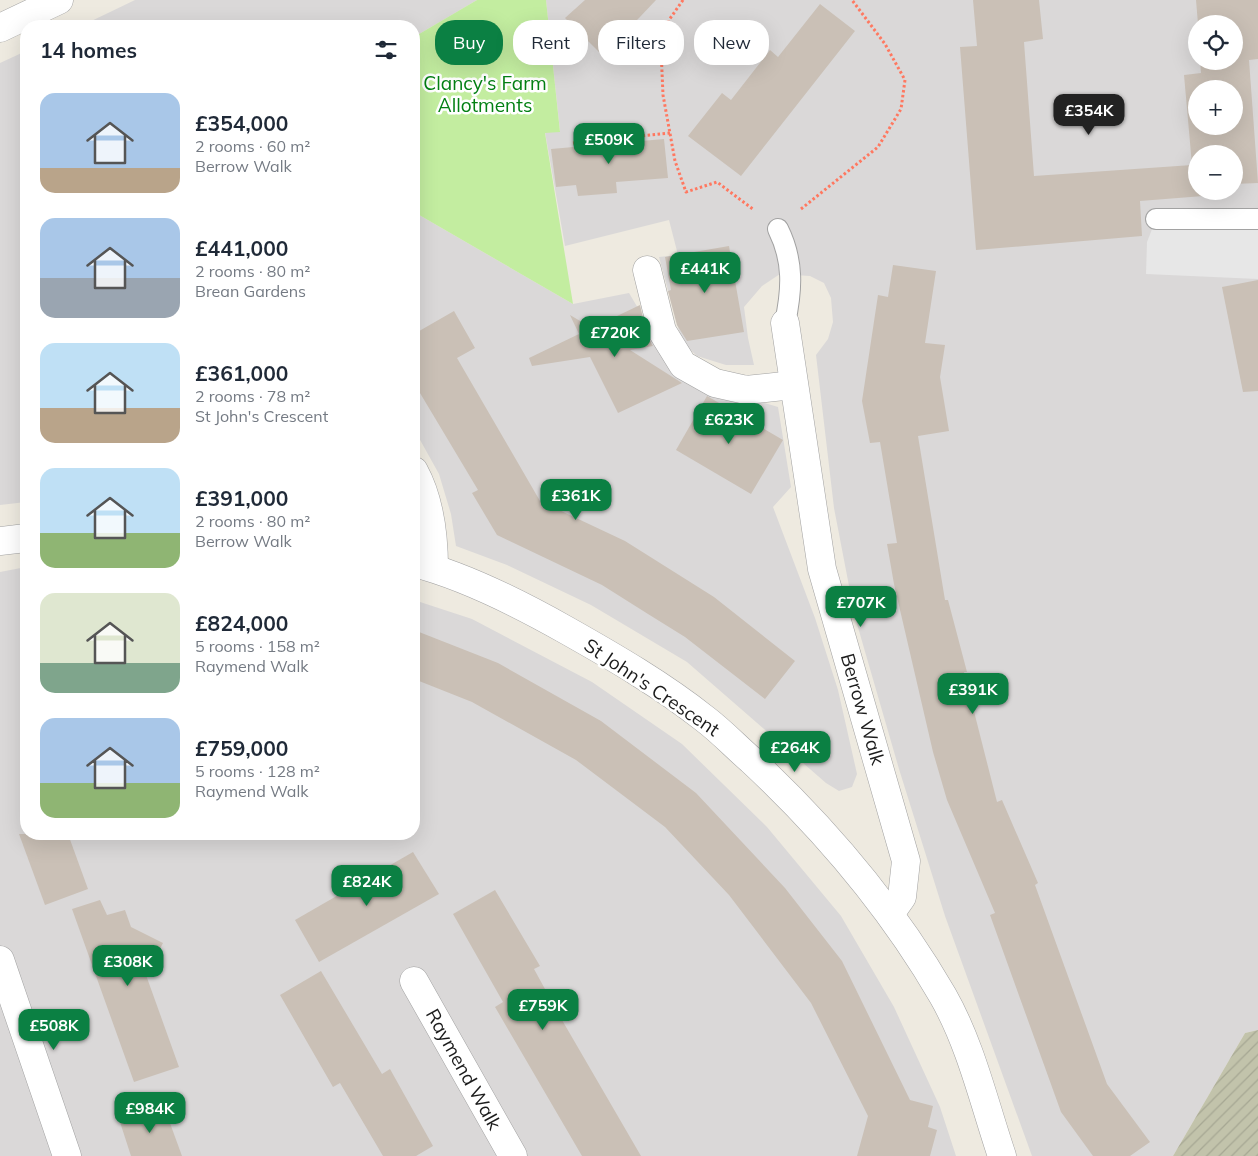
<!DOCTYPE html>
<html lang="en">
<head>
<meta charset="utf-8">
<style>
  :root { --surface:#fff; --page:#f6f6f7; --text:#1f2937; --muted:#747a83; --accent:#0b8043 }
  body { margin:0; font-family:Mulish,sans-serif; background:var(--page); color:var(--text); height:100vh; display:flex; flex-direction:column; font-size:19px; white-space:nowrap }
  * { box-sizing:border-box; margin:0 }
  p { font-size:16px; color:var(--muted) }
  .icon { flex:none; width:28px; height:28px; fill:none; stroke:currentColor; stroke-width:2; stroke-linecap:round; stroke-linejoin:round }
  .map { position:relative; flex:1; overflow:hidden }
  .panel { position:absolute; left:20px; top:20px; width:400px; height:820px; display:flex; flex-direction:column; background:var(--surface); border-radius:20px; box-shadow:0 5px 20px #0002 }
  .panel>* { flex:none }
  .top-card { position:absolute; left:435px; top:20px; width:475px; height:45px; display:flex; gap:10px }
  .fabs { position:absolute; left:1188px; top:15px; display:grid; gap:10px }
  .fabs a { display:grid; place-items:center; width:55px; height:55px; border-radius:50%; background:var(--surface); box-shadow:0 5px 20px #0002; font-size:25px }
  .price { position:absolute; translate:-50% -42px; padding:0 11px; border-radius:10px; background:var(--accent); color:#fff; font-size:16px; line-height:32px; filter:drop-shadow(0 1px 2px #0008) }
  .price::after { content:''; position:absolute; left:50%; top:30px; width:15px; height:11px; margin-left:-8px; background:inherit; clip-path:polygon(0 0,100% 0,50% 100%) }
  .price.current { background:#222; color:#fff }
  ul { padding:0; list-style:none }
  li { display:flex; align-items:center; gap:15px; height:125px; padding:0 20px }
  li span { display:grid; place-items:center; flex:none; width:140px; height:100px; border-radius:15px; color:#555 }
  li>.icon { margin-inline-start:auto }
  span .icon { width:60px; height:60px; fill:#fffc; stroke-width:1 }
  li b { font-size:21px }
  h2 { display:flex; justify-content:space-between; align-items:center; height:60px; padding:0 20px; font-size:21px }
  .chip { padding:0 18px; border-radius:20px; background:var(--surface); box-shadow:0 5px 20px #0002; font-size:18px; line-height:45px }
  .chip.current { background:var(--accent); color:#fff }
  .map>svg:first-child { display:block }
</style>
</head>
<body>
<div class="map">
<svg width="1258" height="1156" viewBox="0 0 1258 1156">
  <defs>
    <pattern id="construction-furrows" width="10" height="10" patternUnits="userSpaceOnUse" patternTransform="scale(1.25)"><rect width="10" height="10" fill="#c2c3ab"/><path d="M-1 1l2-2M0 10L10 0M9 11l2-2" fill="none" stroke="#a6a793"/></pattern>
  </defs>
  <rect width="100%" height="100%" fill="#eeeae0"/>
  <g fill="#dad8d8" fill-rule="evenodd">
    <path d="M135,0H477L414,37V26H81Z"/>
    <path d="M546,0H1258V1030L1245,1033L1173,1156H1032L945,916L899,769L855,617L834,508L816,355L828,339L833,322L831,298L824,283L810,276L780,274L762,286L744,307L748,338L754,365H726L697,356L682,342L659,257L678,255L669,220L565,246L545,132L560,131ZM1196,24H1234V61H1196ZM1196,89H1234V126H1196ZM1196,154H1234V191H1196Z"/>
    <path d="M26,51V502L0,505V63Z"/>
    <path d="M414,212L573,304L629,293L654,335L748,398L778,407L791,487L773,507L815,618L838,690L857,774L852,787L839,791L826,783L687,662L591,605L507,565L456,546L451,514L439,474L414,429Z"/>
    <path d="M26,567V834H414V600L472,619L592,682L682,744L767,827L841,916L894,1007L940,1107L956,1156H0V572Z"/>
  </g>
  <path fill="url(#construction-furrows)" d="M1258,1030V1156H1173L1245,1033Z"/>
  <path fill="#c3eda0" d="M477,0H546L560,132L545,133L573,304L414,212V37Z"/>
  <path fill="#e7e7e7" d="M1258,209V279L1146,274L1147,242L1156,219Z"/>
  <g fill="#cac0b6" fill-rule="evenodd">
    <path d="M585,0H656L603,56L565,18Z"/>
    <path d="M973,0H1039L1043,39L1024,42L1034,176L1192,165L1184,75L1201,73L1200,61H1234V24H1198L1196,0H1258V59L1249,60L1258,183L1234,184V154H1196V191H1216V195L1140,201L1142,236L976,250L960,47L977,46ZM1196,89H1234V126H1196Z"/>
    <path d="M820,4L855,31L741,176L688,136L722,93L731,100L770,50L778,57Z"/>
    <path d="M664,139L668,178L616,182L617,193L578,196L576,185L556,187L551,149Z"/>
    <path d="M729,246L744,332L687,341L677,325L668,291L671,290L665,257Z"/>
    <path d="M893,265L936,271L925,343L945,345L940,377L949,431L918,436L945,600H948L967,672H964L997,802L1002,800L1038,883L1035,885L1107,1084L1150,1142L1130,1156H1093L1061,1112L990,915L995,913L947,800L933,752L894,584L887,544L897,543L880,442L870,443L862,401L878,295L888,297Z"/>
    <path d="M1258,280V391L1243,392L1222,287Z"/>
    <path d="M640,305L647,335L653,346L630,350L682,383L618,413L590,357L532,366L529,358L579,334L570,315L592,328Z"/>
    <path d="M454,311L475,348L457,358L540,501L625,541L714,597L795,661L765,699L685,637L648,614L602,585L497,535L472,493L478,490L414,383V334Z"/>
    <path d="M707,396L783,440L751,494L676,450Z"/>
    <path d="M414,630L498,663L601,721L696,793L785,888L842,961L910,1100L933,1106L928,1127L937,1130L930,1156H857L868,1116L811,1003L729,895L665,827L576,760L472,702L414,679Z"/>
    <path d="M19,834H68L88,889L45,905Z"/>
    <path d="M413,852L439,894L319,962L295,920Z"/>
    <path d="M495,890L540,966L534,969L562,1020L641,1156H582L495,1007L503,1002L453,914Z"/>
    <path d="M100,900L107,915L125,910L131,927L163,943L146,975L179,1067L134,1082L72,909Z"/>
    <path d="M321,971L382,1074L390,1069L433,1146L416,1156H383L340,1083L333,1087L280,995Z"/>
    <path d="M163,1104L182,1156H131L119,1119Z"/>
  </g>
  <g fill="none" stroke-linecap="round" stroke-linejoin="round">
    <g stroke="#a2a2a2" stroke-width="22">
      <g id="service">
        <path d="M1156,219H1258"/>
        <path d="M778,229C794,261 792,290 785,323"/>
      </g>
    </g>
    <g stroke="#a2a2a2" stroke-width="29">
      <g id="minor">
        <path d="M0,28L59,0"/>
        <path d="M647,270L662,331L683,365L715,383L746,390L793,385"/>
        <path d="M785,323L822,569L906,861L902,897L890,914"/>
        <path d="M414,471C430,500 434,535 434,568"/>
        <path d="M0,541L26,538"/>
        <path d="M414,563C465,576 520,604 566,630C614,657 662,685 705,719C721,731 736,747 751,760C826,830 892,908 943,996C971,1045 984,1103 1002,1156"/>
        <path d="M0,960L67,1156"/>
        <path d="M414,981L513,1156"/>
      </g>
    </g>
    <g stroke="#ff7860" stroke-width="3" stroke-dasharray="2.5 2.5" stroke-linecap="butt">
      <path d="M683,0L669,20L661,49L663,95L675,161L686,192L717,182L754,210"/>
      <path d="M573,143L670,133"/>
      <path d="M801,209L878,147L901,109L905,80L885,44L852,0"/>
    </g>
    <use href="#service" stroke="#fff" stroke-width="20"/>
    <use href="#minor" stroke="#fff" stroke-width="28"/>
  </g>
  <g text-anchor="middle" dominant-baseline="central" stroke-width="5" stroke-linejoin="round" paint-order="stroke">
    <g font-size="19" fill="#038013" stroke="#fff">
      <text x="485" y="83">Clancy's Farm<tspan x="485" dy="22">Allotments</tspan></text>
    </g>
    <g font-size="19" fill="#1b1b1b" stroke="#fff">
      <text transform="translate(652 687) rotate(34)">St John's Crescent</text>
      <text transform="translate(863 709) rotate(74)">Berrow Walk</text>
      <text transform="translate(464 1069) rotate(61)">Raymend Walk</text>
    </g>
  </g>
</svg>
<div class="fabs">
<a><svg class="icon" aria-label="locate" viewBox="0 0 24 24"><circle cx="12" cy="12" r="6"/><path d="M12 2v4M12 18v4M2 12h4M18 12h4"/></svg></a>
<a>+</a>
<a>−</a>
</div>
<b class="price current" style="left:1089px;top:136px">£354K</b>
<b class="price" style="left:609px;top:165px">£509K</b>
<b class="price" style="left:705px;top:294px">£441K</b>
<b class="price" style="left:615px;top:358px">£720K</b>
<b class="price" style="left:729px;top:445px">£623K</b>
<b class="price" style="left:576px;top:521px">£361K</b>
<b class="price" style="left:861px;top:628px">£707K</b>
<b class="price" style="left:973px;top:715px">£391K</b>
<b class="price" style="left:795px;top:773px">£264K</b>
<b class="price" style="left:367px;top:907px">£824K</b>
<b class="price" style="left:128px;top:987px">£308K</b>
<b class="price" style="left:543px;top:1031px">£759K</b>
<b class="price" style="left:54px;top:1051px">£508K</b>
<b class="price" style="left:150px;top:1134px">£984K</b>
<div class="top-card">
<a class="chip current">Buy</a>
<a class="chip">Rent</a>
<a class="chip">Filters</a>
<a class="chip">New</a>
</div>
<section class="panel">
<h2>14 homes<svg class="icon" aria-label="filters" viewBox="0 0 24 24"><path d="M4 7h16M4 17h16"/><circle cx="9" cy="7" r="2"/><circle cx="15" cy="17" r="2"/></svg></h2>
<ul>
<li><span style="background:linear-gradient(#a9c7e8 75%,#b9a48a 0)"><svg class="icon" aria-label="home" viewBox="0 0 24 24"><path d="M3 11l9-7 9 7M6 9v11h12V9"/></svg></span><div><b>£354,000</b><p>2 rooms · 60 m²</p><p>Berrow Walk</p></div></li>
<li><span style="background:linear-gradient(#a9c7e8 60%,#9aa5b1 0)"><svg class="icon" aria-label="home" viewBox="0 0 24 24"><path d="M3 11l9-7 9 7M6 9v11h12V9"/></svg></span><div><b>£441,000</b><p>2 rooms · 80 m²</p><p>Brean Gardens</p></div></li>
<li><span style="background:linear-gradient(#bfe0f5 65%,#b9a48a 0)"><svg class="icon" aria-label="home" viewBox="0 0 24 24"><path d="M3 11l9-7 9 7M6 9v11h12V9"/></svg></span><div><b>£361,000</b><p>2 rooms · 78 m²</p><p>St John's Crescent</p></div></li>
<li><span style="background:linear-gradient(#bfe0f5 65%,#8fb573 0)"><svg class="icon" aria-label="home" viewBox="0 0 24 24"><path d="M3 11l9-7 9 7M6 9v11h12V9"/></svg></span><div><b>£391,000</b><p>2 rooms · 80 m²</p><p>Berrow Walk</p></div></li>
<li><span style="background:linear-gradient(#dfe7d0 70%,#7fa58c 0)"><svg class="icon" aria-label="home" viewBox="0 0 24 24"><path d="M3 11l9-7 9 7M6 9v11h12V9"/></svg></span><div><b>£824,000</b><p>5 rooms · 158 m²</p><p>Raymend Walk</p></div></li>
<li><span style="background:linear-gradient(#a9c7e8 65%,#8fb573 0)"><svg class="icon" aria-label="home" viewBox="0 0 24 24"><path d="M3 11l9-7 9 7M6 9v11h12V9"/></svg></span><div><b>£759,000</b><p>5 rooms · 128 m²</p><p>Raymend Walk</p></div></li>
</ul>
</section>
</div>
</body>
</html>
